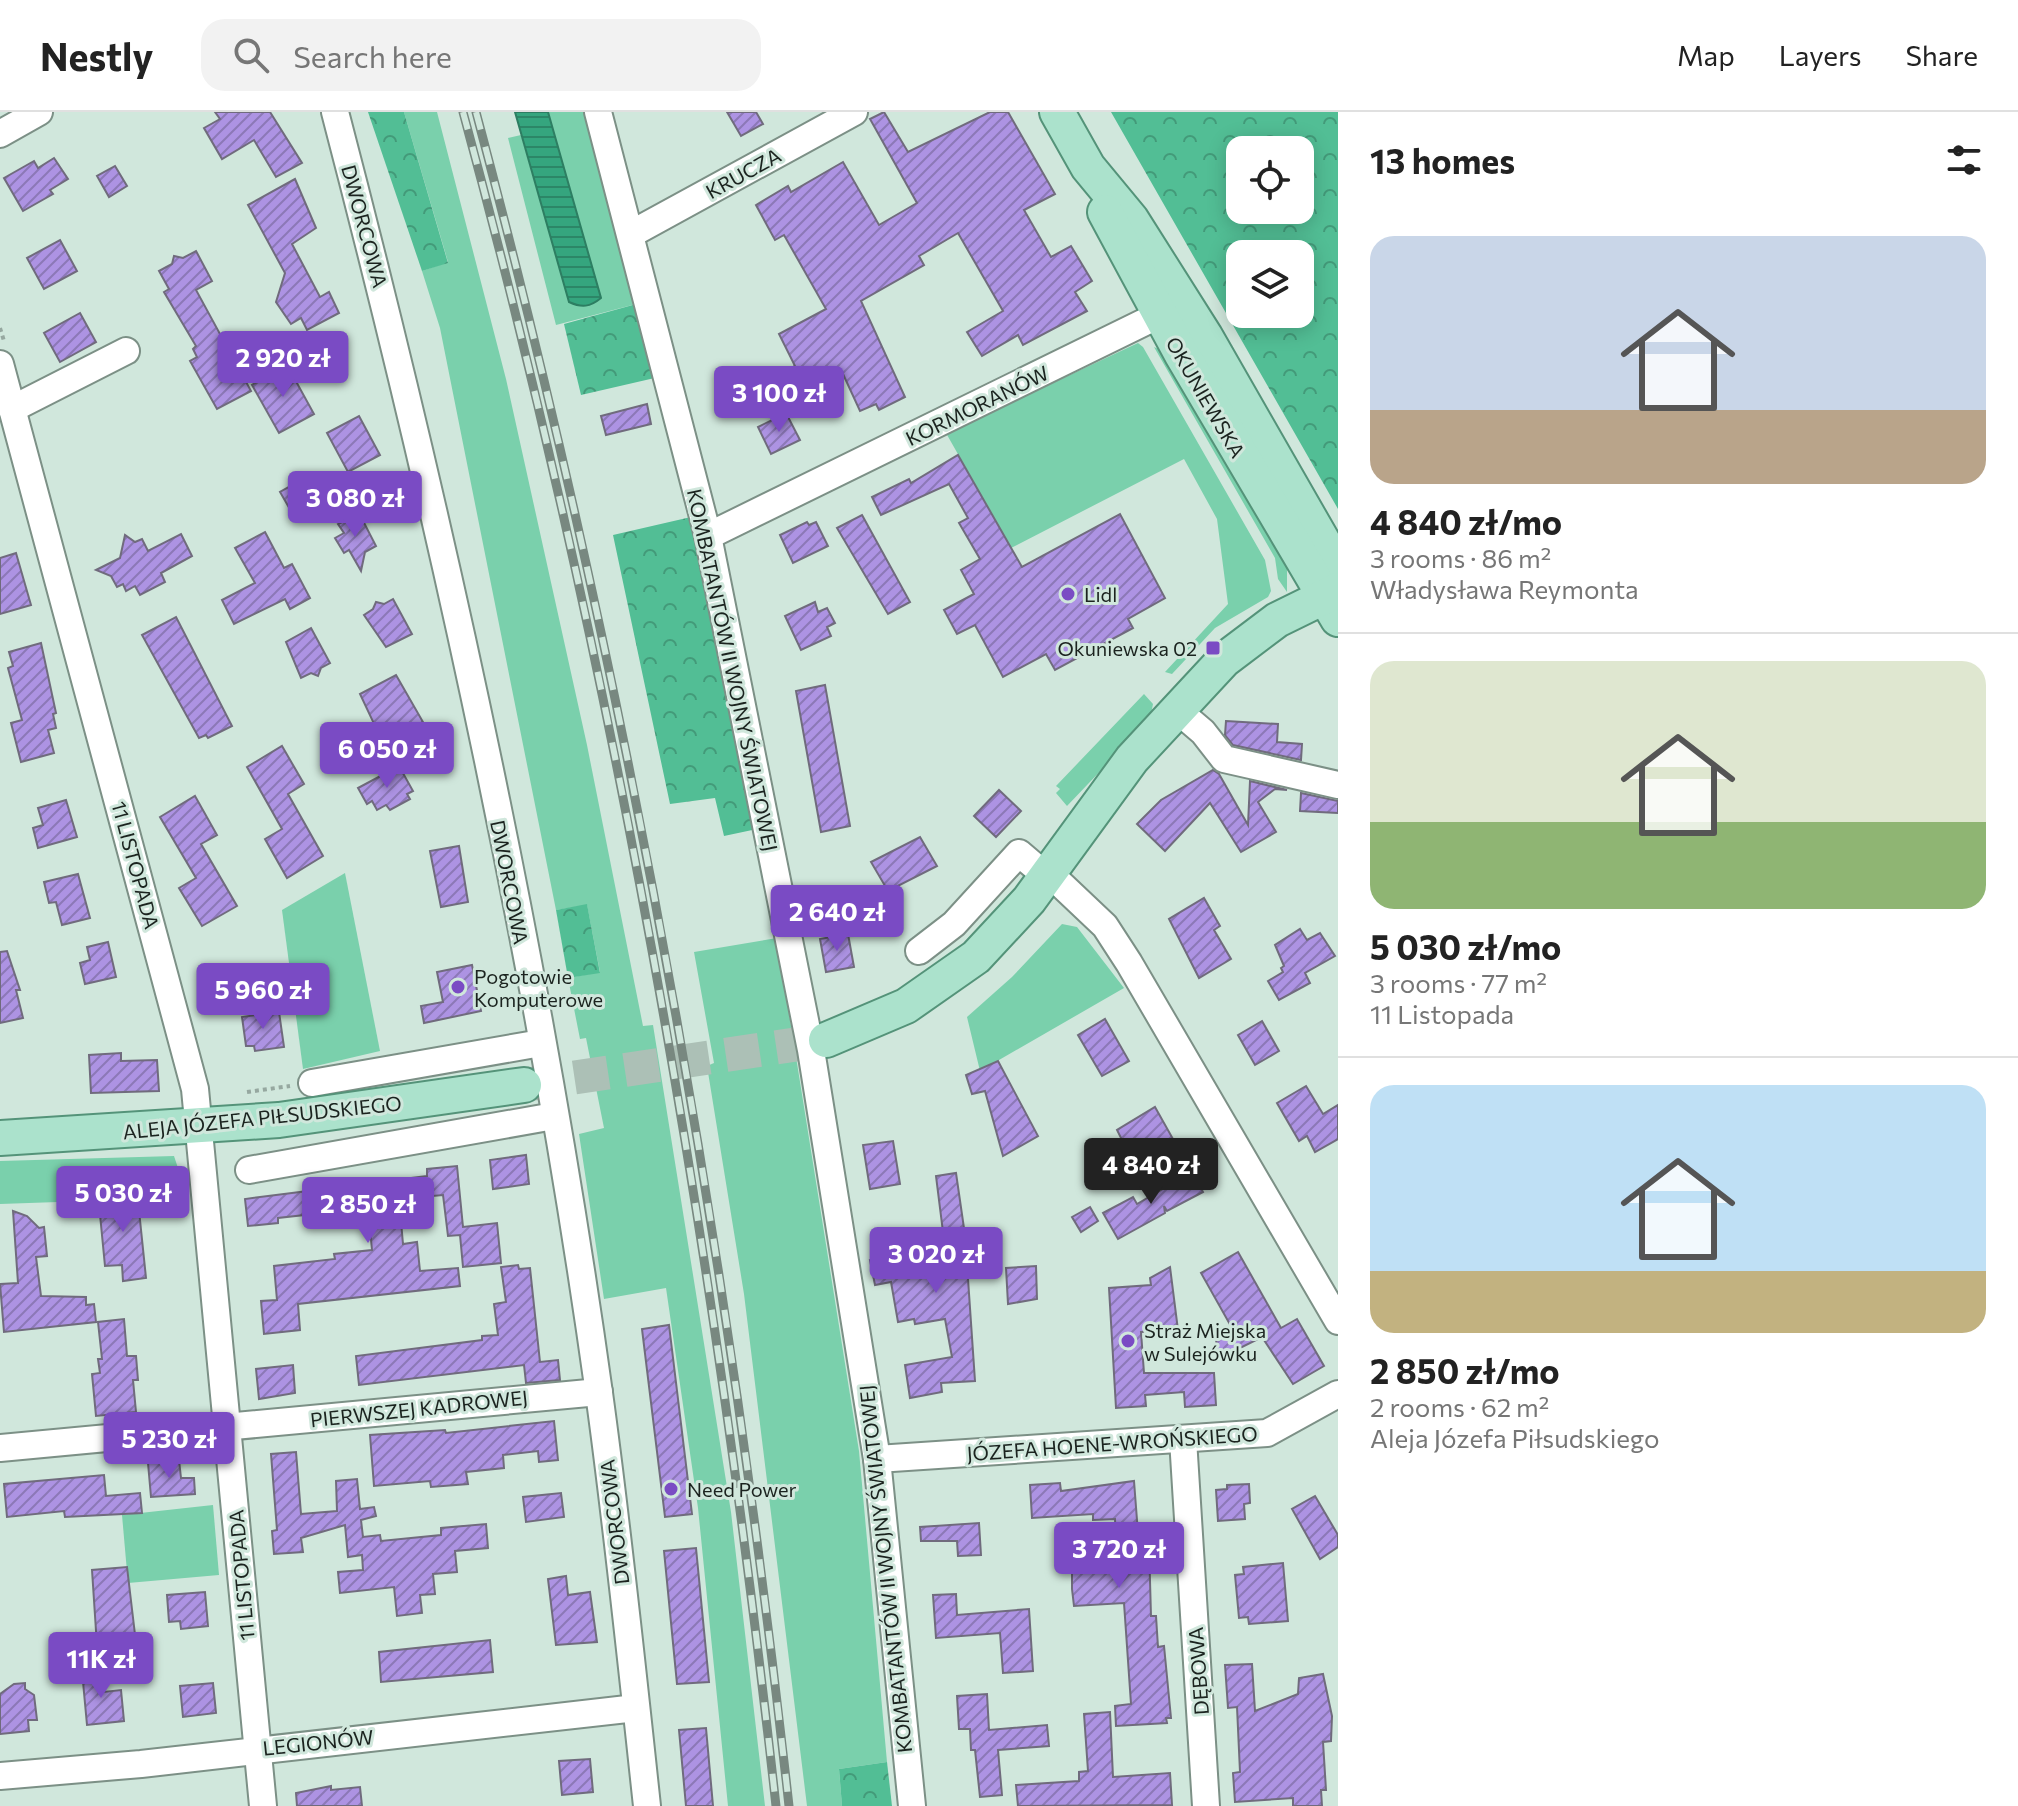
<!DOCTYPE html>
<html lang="en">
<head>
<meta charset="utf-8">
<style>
  :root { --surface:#fff; --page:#f2f2f2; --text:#222; --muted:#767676; --line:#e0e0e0; --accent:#7a4bc4 }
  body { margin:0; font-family:Commissioner,sans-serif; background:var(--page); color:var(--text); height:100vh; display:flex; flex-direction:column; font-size:30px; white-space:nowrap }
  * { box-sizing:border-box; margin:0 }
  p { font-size:26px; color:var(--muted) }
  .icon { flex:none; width:44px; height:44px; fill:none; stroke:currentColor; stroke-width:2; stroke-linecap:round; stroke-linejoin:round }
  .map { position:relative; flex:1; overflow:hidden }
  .details { display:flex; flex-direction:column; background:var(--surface); width:680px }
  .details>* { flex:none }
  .tools { position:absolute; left:1226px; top:24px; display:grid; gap:16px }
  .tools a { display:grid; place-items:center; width:88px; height:88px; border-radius:16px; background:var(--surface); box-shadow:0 4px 20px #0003; font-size:40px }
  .price { position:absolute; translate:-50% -68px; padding:0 18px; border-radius:8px; background:var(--accent); color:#fff; font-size:26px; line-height:52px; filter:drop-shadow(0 2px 4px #0008) }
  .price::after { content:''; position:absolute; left:50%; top:48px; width:24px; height:18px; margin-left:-12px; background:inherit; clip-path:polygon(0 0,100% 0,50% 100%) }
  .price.selected { background:#222; color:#fff }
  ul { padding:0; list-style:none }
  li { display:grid; align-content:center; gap:16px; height:424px; padding:0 32px }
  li+li { border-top:2px solid var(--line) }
  li span { display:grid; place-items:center; height:248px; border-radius:24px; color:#555 }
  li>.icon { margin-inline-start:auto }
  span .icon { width:144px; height:144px; fill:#fffc; stroke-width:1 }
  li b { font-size:34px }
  h2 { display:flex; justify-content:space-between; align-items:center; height:96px; padding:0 32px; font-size:34px }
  header { display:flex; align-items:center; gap:48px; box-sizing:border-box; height:112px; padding:0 40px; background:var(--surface); border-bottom:2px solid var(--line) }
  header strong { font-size:38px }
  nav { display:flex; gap:44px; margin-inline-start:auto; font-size:28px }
  .search { width:560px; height:72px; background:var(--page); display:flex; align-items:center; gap:20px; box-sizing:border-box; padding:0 28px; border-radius:24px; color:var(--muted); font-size:30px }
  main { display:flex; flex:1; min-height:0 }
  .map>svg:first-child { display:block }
</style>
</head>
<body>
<header>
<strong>Nestly</strong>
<div class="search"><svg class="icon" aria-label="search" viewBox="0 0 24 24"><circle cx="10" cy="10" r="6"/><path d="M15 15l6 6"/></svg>Search here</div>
<nav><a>Map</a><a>Layers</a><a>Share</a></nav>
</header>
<main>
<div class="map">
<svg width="1338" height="1694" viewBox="0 0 1338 1694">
  <defs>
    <pattern id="forest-crowns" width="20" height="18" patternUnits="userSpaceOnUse" patternTransform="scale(2)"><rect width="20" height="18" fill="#52be95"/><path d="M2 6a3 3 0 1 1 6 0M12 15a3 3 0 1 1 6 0" fill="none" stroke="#439a79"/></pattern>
    <pattern id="water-rules" width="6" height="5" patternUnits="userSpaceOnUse" patternTransform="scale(2)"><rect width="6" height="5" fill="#35a57e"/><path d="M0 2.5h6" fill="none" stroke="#2c8667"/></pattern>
    <pattern id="building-hatch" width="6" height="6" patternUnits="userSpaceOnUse" patternTransform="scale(2)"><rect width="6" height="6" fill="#ad93e3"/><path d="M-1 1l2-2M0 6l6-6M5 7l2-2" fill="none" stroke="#8c78b7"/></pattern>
  </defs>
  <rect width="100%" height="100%" fill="#d0e7dc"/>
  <g fill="#7ad0ac">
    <path d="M404,0H437L506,267L587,633L643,914L653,913L731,1400L765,1694H728L698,1396L666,1176L604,1187L579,1022L604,1016L586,926L580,927L568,866L600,860L587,793L556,798L440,216L422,159L448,150Z"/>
    <path d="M548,0H590L640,191L556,213L508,26L521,23L569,190L601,186Z"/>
    <path d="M1138,231L1143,235L1265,448L1271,479L1268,485L1215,516L1172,562L1165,560L1228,492L1217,407L1184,347L1011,436L946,321Z"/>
    <path d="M1154,235L1165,240L1287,452V480L1278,467L1275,446Z"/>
    <path d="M1144,582L1153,592L1150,607L1067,694L1056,681L1060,677L1056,674Z"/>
    <path d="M345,761L380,939L303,957L282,798Z"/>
    <path d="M1062,812L1077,815L1124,876L980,959L967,905L1012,865Z"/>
    <path d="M777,826L859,1339L887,1650L839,1657L842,1694H807L744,1182L707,954L714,951L694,840Z"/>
    <path d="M174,1044L181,1065L93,1070L58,1090L0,1092V1049Z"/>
    <path d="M213,1393L219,1463L128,1471L122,1403Z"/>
  </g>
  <g fill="url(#forest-crowns)" fill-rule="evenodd">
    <path d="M368,0H404L448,151L422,159Z"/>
    <path d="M1111,0H1338V397ZM1240,38H1300V98H1240ZM1240,142H1300V202H1240Z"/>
    <path d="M640,191L659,265L581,283L564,212Z"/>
    <path d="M691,405L757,717L724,724L715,686L670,692L613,423Z"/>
    <path d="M587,792L600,861L568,866L556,798Z"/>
    <path d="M887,1650L892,1694H842L839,1657Z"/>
  </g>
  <path fill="url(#water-rules)" stroke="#2d7e62" stroke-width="2" d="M515,0H548L601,186C590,195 582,196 569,190Z"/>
  <g fill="url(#building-hatch)" stroke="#706b7d" stroke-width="2">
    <path d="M215,0H270L302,51L276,65L254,28L222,47L204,16L220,7Z"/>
    <path d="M727,0H756L763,12L741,24Z"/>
    <path d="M884,0L908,40L990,0H1008L1055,82L1024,98L1051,145L1071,134L1092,169L1075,180L1087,199L1023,233L1018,223L982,244L967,220L1003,199L958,121L919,144L924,153L861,189L905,285L879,298L876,292L860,299L843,262L797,287L782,261L795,254L779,222L826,197L784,123L775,128L756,93L788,74L791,80L843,50L879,113L917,91L870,7Z"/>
    <path d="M54,46L68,67L50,78L53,82L23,99L4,66L34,49L38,56Z"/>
    <path d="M115,54L127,74L109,85L97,64Z"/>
    <path d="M295,67L316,116L292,132L320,185L329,180L339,201L307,218L301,206L291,212L276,190L285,161L248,93Z"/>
    <path d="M60,128L77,159L44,177L27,146Z"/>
    <path d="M196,139L212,169L196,178L251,279L217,297L190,249L197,245L193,237L196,234L164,180L169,177L159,159L172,152L174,144L183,146Z"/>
    <path d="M80,201L96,230L60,250L44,221Z"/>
    <path d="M287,253L314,302L279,321L252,273Z"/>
    <path d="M647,292L651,312L606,323L601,304Z"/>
    <path d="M786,301L800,328L771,342L758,315Z"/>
    <path d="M359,304L380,343L348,360L327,321Z"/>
    <path d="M958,343L1022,455L1120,402L1165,486L1128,507L1133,516L1055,558L1046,542L1003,565L975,513L957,522L944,498L974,482L961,458L980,447L959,411L968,406L949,372L881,403L872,385L909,367L911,371Z"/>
    <path d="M312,362L327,389L295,406L280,380Z"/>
    <path d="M359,401L376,434L365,440L361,459L349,438L344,441L335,426L344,421L338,412Z"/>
    <path d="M862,403L910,490L888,502L837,416Z"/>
    <path d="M807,410L809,413L816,410L828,434L793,451L780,423Z"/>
    <path d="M265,420L284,456L292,452L310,486L290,497L285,487L234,512L222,488L255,471L235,436Z"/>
    <path d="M181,422L192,444L161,461L165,470L140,483L135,474L126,479L123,472L117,475L111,464L96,458L120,446L125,423L135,430L142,427L148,439Z"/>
    <path d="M16,441L31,493L0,502V446Z"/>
    <path d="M393,487L412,522L386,535L364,503L373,497L376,490L384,492Z"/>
    <path d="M815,490L818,500L827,496L835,511L827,515L831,524L801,538L785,504Z"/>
    <path d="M176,505L232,614L208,626L206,623L199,626L142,523Z"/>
    <path d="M311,516L330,551L321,556L318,564L311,561L301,566L286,530Z"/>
    <path d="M41,531L56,601L53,602L56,616L48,618L54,641L21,650L11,611L22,608L8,556L13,554L9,540Z"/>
    <path d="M396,563L423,610L383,631L360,582Z"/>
    <path d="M825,573L850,714L821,720L796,579Z"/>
    <path d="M1226,609L1278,612L1277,630L1302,632L1301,648L1233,633L1225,623Z"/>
    <path d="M282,634L304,672L288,682L323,744L287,766L265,727L282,717L247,655Z"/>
    <path d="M399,654L413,679L407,682L410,687L390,698L386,693L377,698L372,689L367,692L358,676Z"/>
    <path d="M1213,658L1219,662L1248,713L1250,669L1287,678L1275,677L1258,690L1276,720L1241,740L1210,691L1165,739L1137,712L1161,688Z"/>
    <path d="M999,678L1021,699L996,725L974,704Z"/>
    <path d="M1301,681L1338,689V701L1300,699Z"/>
    <path d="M195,684L217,723L201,732L237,794L202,814L179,776L196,766L160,705Z"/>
    <path d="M66,688L77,725L38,736L33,716L43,713L38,696Z"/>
    <path d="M920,725L937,754L888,779L871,750Z"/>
    <path d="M459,734L468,790L441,795L430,739Z"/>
    <path d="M78,762L90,806L62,813L56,790L49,791L44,770Z"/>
    <path d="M1204,786L1220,814L1214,818L1231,847L1199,866L1169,807Z"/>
    <path d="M1300,817L1307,828L1320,821L1335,844L1305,861L1310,871L1279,888L1268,869L1283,860L1281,856L1284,854L1275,833Z"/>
    <path d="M848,822L854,855L826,860L820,827Z"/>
    <path d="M108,830L116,865L85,872L80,851L90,848L87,835Z"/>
    <path d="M7,839L20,878H16L23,906L0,911V840Z"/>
    <path d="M472,853L481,899L424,911L421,894L443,890L437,860Z"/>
    <path d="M279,900L284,935L255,939L254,934H246L242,905Z"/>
    <path d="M1105,907L1129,949L1102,964L1078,923Z"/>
    <path d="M1262,909L1279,939L1255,953L1238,923Z"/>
    <path d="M121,941V949L157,948L159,979L91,981L89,943Z"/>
    <path d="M998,949L1038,1024L1003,1044L985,979L972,982L966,963Z"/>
    <path d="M1306,974L1323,1002L1338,993V1027L1315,1040L1307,1024L1299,1029L1277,991Z"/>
    <path d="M1155,995L1173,1027L1144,1043L1137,1031L1126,1036L1117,1018Z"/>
    <path d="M893,1029L900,1072L870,1077L863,1033Z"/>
    <path d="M526,1043L529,1072L493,1077L490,1048Z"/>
    <path d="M457,1054L463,1115L497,1111L501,1151L463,1155L460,1123L448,1124L443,1083L399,1087L403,1132L417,1130L420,1159L458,1156L460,1174L298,1192L300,1218L264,1222L261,1189L277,1188L274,1154L335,1147L334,1142L372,1138L368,1096L278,1106V1111L248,1114L245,1087L427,1064V1057Z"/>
    <path d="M1192,1060L1203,1080L1167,1099L1164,1094L1165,1101L1118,1127L1103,1101L1133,1085L1137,1092Z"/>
    <path d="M956,1061L965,1123L975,1269L941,1271L942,1280L910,1286L905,1253L952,1245L945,1207L915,1212L914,1207L898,1210L891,1170L875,1173L870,1148L945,1136L936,1064Z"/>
    <path d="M137,1079L146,1166L123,1169L122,1153L105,1154L99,1092L107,1091L106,1082Z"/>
    <path d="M1090,1095L1098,1109L1081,1120L1072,1105Z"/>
    <path d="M13,1099L27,1104L39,1116L44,1115L47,1144L36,1145L41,1184L86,1185V1193L94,1192L96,1210L4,1220L0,1172L18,1171Z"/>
    <path d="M1238,1140L1281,1216L1297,1207L1324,1254L1293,1272L1262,1225L1218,1247L1215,1217L1232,1216L1201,1161Z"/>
    <path d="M518,1153L519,1157L530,1156L540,1250L558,1248L560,1268L526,1271L524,1253L359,1273L356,1244L482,1228V1224L498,1223L494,1192L506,1190L501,1155Z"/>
    <path d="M1036,1154L1037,1187L1008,1192L1006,1156Z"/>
    <path d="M1170,1155L1178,1218L1141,1220L1144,1261H1214L1216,1293L1185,1295L1184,1280L1145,1283L1146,1294L1116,1296L1109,1176L1151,1173L1150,1166Z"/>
    <path d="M124,1207L127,1244H136L138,1268H133L136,1300L96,1304L92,1262L100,1261L98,1247H102L98,1210Z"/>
    <path d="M669,1213L692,1402L665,1405L642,1217Z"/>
    <path d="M293,1253L295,1281L259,1287L256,1257Z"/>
    <path d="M554,1309L558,1348L539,1350L538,1339L503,1343L504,1356L466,1360L468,1372L431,1375L430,1369L374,1374L370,1323L445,1318L446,1321Z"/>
    <path d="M296,1340L301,1402L337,1399L336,1369L357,1367L360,1397L374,1395L376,1404L361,1408L363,1425L380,1423L381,1429L441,1423V1416L486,1412L488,1436L455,1439L457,1460L433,1462L435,1482L420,1483L422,1501L397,1504L394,1475L340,1481L338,1460L363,1458L362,1443L348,1445L345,1413L301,1426L303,1440L274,1442L272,1419L277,1418L271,1342Z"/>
    <path d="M179,1348L181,1366H194L195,1382L151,1385L148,1351Z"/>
    <path d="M104,1363L106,1384L140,1381L142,1401L65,1405L64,1399L7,1405L4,1372Z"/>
    <path d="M1134,1369L1139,1434L1149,1433L1151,1504H1156L1158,1535L1164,1534L1171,1606H1166L1167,1611L1116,1614L1115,1594L1131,1592L1124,1491L1074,1494L1072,1477V1459L1117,1455L1115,1407L1093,1408V1402L1032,1406L1030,1373L1060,1371L1061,1379Z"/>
    <path d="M1249,1372L1250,1391L1244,1392L1245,1407L1218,1409L1216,1378L1227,1377V1373Z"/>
    <path d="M561,1381L564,1405L526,1410L523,1385Z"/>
    <path d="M1315,1384L1338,1423V1435L1320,1447L1292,1397Z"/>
    <path d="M979,1411L981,1443L958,1444L957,1429H921L920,1415Z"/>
    <path d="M696,1436L709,1570L677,1572L664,1439Z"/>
    <path d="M1283,1451L1288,1509L1249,1512L1248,1505L1239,1506L1235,1463L1244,1462L1243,1455Z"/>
    <path d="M127,1455L136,1531L97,1534L92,1458Z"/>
    <path d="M566,1464L568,1483L590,1480L597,1530L556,1533L548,1467Z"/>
    <path d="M205,1480L208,1514L181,1517L180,1509L169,1510L167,1483Z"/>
    <path d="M956,1482L957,1503L1029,1497L1033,1559L1003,1561L1000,1521L936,1526L933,1483Z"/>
    <path d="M490,1528L493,1560L381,1570L379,1540Z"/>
    <path d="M1252,1552L1255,1599L1298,1582L1299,1566L1323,1562L1332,1604L1331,1629L1323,1630L1326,1678H1321L1322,1694H1293V1686L1235,1690L1233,1661L1240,1660L1237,1595L1228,1596L1225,1553Z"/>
    <path d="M103,1557L104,1580L121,1578L124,1609L87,1613L82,1559Z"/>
    <path d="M25,1571V1577L34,1583L37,1608H28L29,1619L0,1622V1582L14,1572Z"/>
    <path d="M213,1571L216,1601L183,1605L180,1574Z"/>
    <path d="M987,1582L989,1618L1047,1613L1049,1634L998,1638L1002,1683L980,1685L975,1638H971L970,1617H959L957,1584Z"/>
    <path d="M1110,1600L1113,1665L1170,1661L1172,1693L1018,1694L1016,1673L1079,1669V1660L1088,1659L1084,1602Z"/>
    <path d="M706,1616L713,1694H686L679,1618Z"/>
    <path d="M590,1647L593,1680L562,1683L559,1649Z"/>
    <path d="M331,1674V1678L360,1675L362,1694H297L296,1681Z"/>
  </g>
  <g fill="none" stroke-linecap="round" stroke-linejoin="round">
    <path stroke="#acc0b6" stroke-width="34" stroke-dasharray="34 17" stroke-linecap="butt" d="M524,973L826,928"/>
    <g stroke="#7c9086" stroke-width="30">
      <g id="minor">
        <path d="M335,0C445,421 539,850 599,1281C618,1418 632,1556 647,1694"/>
        <path d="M598,0L708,424L811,938L877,1347L912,1694"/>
        <path d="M0,22L39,0"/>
        <path d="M631,122L854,0"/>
        <path d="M0,252L195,977L263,1694"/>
        <path d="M12,297L126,239"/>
        <path d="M708,424L1159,203"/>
        <path d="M1176,597L1203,620L1224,647L1338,673"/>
        <path d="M1049,761L1105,814L1129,851L1338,1209"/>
        <path d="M919,839L954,812L1019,741L1046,764"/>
        <path d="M312,971L541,931"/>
        <path d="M249,1058L554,1004"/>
        <path d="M1183,1327L1206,1694"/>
        <path d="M0,1336L599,1280"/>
        <path d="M877,1347L1267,1321L1338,1282"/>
        <path d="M0,1664L141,1652L636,1596"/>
      </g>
    </g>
    <g stroke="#549379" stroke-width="38">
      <g id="major">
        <path d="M1057,0L1088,55L1131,107L1205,224L1338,456"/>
        <path d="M1105,100L1181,241L1338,507"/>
        <path d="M826,928L906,894L976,845L1029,788L1132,647L1224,548L1277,508L1338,478"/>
        <path d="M0,1026L279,1008L524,973"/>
      </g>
    </g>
    <g stroke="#96a8a0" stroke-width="4" stroke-dasharray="4 4" stroke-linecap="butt">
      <path d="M0,216L4,229"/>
      <path d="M247,980L290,974"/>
    </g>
    <use href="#minor" stroke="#fff" stroke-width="26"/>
    <use href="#major" stroke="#abe2cc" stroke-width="34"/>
    <g stroke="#788880" stroke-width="9">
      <g id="rail">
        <path d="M463,0C614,555 713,1122 776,1694"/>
        <path d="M476,0C625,557 726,1121 789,1694"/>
      </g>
    </g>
    <use href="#rail" stroke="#d0e7dc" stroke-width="6" stroke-dasharray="18" stroke-linecap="butt"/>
  </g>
  <g fill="#7a4bc4" stroke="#d0e7dc" stroke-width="3">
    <circle cx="1068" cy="482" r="8"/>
    <rect x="1205" y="528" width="16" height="16" rx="4"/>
    <circle cx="458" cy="875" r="8"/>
    <circle cx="1128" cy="1229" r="8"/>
    <circle cx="671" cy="1377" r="8"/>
  </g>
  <g text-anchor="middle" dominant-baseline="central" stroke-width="6" stroke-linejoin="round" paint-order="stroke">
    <g font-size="20" fill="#1b231f" stroke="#d0e7dc">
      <text transform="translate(743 61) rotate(-29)">KRUCZA</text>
      <text transform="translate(365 114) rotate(75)">DWORCOWA</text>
      <text transform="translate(1206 285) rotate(60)">OKUNIEWSKA</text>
      <text transform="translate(977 293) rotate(-26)">KORMORANÓW</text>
      <text transform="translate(733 558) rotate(78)">KOMBATANTÓW II WOJNY ŚWIATOWEJ</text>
      <text transform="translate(136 753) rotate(75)">11 LISTOPADA</text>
      <text transform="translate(510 770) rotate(79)">DWORCOWA</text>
      <text transform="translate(262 1005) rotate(-6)">ALEJA JÓZEFA PIŁSUDSKIEGO</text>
      <text transform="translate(419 1296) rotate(-6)">PIERWSZEJ KADROWEJ</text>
      <text transform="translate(1112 1331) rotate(-4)">JÓZEFA HOENE-WROŃSKIEGO</text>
      <text transform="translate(614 1410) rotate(-97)">DWORCOWA</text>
      <text transform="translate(885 1457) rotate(-96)">KOMBATANTÓW II WOJNY ŚWIATOWEJ</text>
      <text transform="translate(241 1463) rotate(-95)">11 LISTOPADA</text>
      <text transform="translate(1198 1559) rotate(-94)">DĘBOWA</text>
      <text transform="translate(318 1630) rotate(-6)">LEGIONÓW</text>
    </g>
    <g font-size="20" fill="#1b231f" stroke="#d0e7dc" text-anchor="start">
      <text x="1084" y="482">Lidl</text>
      <text x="1197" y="536" text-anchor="end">Okuniewska 02</text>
      <text x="474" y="864">Pogotowie<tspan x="474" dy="23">Komputerowe</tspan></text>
      <text x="1144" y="1218">Straż Miejska<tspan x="1144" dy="23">w Sulejówku</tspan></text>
      <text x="687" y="1377">Need Power</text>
    </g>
  </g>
</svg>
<div class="tools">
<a><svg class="icon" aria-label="locate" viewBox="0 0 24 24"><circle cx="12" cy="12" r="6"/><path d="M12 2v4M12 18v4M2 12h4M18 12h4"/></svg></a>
<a><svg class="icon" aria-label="layers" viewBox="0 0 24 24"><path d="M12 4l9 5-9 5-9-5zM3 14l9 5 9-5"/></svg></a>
</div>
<b class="price" style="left:283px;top:287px">2 920 zł</b>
<b class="price" style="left:779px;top:322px">3 100 zł</b>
<b class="price" style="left:355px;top:427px">3 080 zł</b>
<b class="price" style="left:387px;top:678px">6 050 zł</b>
<b class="price" style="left:837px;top:841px">2 640 zł</b>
<b class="price" style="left:263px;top:919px">5 960 zł</b>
<b class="price selected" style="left:1151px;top:1094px">4 840 zł</b>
<b class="price" style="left:123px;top:1122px">5 030 zł</b>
<b class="price" style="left:368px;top:1133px">2 850 zł</b>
<b class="price" style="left:936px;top:1183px">3 020 zł</b>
<b class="price" style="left:169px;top:1368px">5 230 zł</b>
<b class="price" style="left:1119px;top:1478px">3 720 zł</b>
<b class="price" style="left:101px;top:1588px">11K zł</b>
</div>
<section class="details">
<h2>13 homes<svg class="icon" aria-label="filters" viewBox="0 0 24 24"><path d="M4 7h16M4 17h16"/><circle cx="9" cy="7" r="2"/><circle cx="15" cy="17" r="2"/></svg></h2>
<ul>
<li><span style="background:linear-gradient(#c9d6e8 70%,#b9a48a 0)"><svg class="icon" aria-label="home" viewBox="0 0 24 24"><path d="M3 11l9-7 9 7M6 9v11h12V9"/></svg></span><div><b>4 840 zł/mo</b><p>3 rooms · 86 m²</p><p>Władysława Reymonta</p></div></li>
<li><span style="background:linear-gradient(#dfe7d0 65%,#8fb573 0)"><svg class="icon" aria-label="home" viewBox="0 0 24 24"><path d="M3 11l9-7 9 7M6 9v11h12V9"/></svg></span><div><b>5 030 zł/mo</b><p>3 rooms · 77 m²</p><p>11 Listopada</p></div></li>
<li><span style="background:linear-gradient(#bfe0f5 75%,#c2b280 0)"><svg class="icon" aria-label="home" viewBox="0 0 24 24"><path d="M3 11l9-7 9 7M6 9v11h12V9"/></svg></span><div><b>2 850 zł/mo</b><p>2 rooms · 62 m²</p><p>Aleja Józefa Piłsudskiego</p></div></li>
</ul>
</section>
</main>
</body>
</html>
